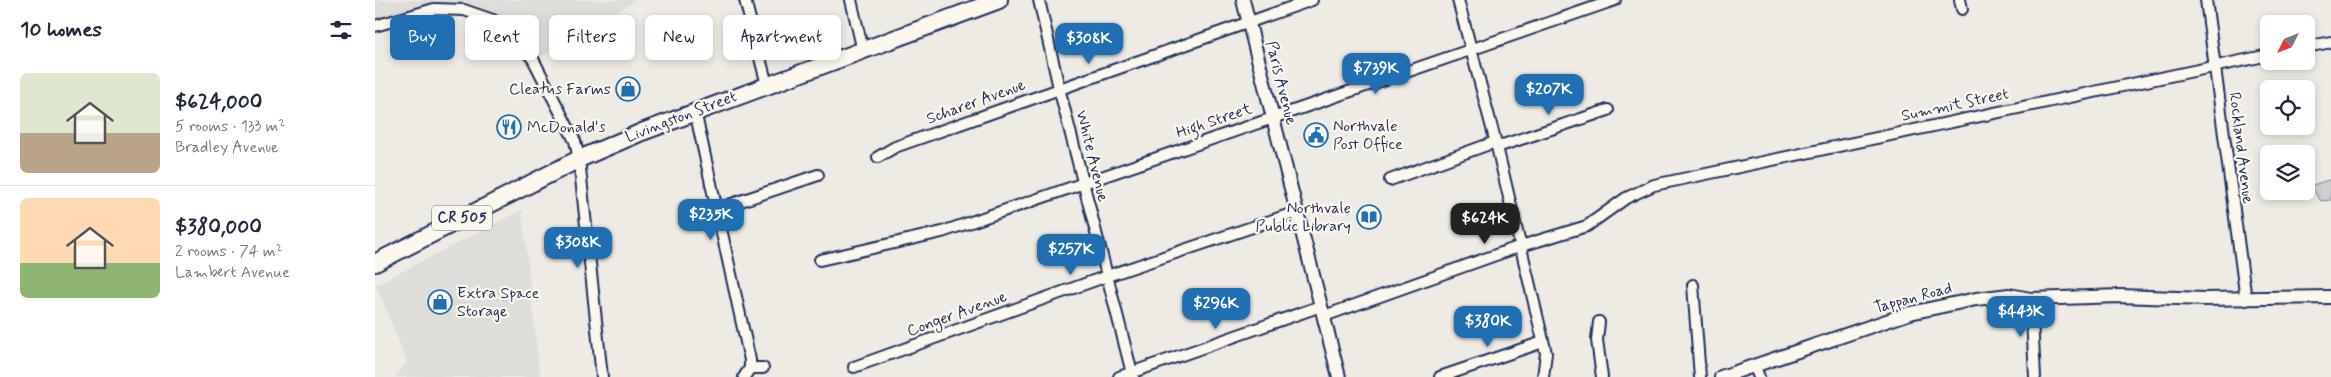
<!DOCTYPE html>
<html lang="en">
<head>
<meta charset="utf-8">
<style>
  :root { --surface:#fff; --page:#f2f2f3; --text:#1f2937; --muted:#747a83; --line:#e0e1e3; --accent:#1f6fb2 }
  body { margin:0; font-family:Mynerve,sans-serif; background:var(--page); color:var(--text); height:100vh; display:flex; flex-direction:column; font-size:19px; white-space:nowrap }
  * { box-sizing:border-box; margin:0 }
  p { font-size:16px; color:var(--muted) }
  .icon { flex:none; width:28px; height:28px; fill:none; stroke:currentColor; stroke-width:2; stroke-linecap:round; stroke-linejoin:round }
  .map { position:relative; flex:1; overflow:hidden }
  .sheet { display:flex; flex-direction:column; background:var(--surface); width:375px }
  .sheet>* { flex:none }
  .top-card { position:absolute; left:15px; top:15px; width:475px; height:45px; display:flex; gap:10px }
  .needle { width:32px; rotate:228deg }
  .buttons { position:absolute; left:1885px; top:15px; display:grid; gap:10px }
  .buttons a { display:grid; place-items:center; width:55px; height:55px; border-radius:8px; background:var(--surface); box-shadow:0 2px 8px #0003; font-size:25px }
  .price { position:absolute; translate:-50% -42px; padding:0 11px; border-radius:10px; background:var(--accent); color:#fff; font-size:16px; line-height:32px; filter:drop-shadow(0 1px 2px #0008) }
  .price::after { content:''; position:absolute; left:50%; top:30px; width:15px; height:11px; margin-left:-8px; background:inherit; clip-path:polygon(0 0,100% 0,50% 100%) }
  .price.on { background:#222; color:#fff }
  ul { padding:0; list-style:none }
  li { display:flex; align-items:center; gap:15px; height:125px; padding:0 20px }
  li+li { border-top:1px solid var(--line) }
  li span { display:grid; place-items:center; flex:none; width:140px; height:100px; border-radius:8px; color:#555 }
  li>.icon { margin-inline-start:auto }
  span .icon { width:60px; height:60px; fill:#fffc; stroke-width:1 }
  li b { font-size:21px }
  h2 { display:flex; justify-content:space-between; align-items:center; height:60px; padding:0 20px; font-size:21px }
  .tag { padding:0 18px; border-radius:8px; background:var(--surface); box-shadow:0 2px 8px #0003; font-size:18px; line-height:45px }
  .tag.on { background:var(--accent); color:#fff }
  main { display:flex; flex:1; min-height:0 }
  .map>svg:first-child { display:block }
</style>
</head>
<body>
<main>
<section class="sheet">
<h2>10 homes<svg class="icon" aria-label="filters" viewBox="0 0 24 24"><path d="M4 7h16M4 17h16"/><circle cx="9" cy="7" r="2"/><circle cx="15" cy="17" r="2"/></svg></h2>
<ul>
<li><span style="background:linear-gradient(#dfe7d0 60%,#b9a48a 0)"><svg class="icon" aria-label="home" viewBox="0 0 24 24"><path d="M3 11l9-7 9 7M6 9v11h12V9"/></svg></span><div><b>$624,000</b><p>5 rooms · 133 m²</p><p>Bradley Avenue</p></div></li>
<li><span style="background:linear-gradient(#ffd9b3 65%,#8fb573 0)"><svg class="icon" aria-label="home" viewBox="0 0 24 24"><path d="M3 11l9-7 9 7M6 9v11h12V9"/></svg></span><div><b>$380,000</b><p>2 rooms · 74 m²</p><p>Lambert Avenue</p></div></li>
</ul>
</section>
<div class="map">
<svg width="1956" height="377" viewBox="0 0 1956 377">
  <rect width="100%" height="100%" fill="#eeebe4"/>
  <filter id="ink" filterUnits="userSpaceOnUse"><feTurbulence type="fractalNoise" baseFrequency=".02" numOctaves="2"/><feDisplacementMap in="SourceGraphic" scale="10" xChannelSelector="R" yChannelSelector="G"/><feConvolveMatrix kernelMatrix="1 2 1 2 8 2 1 2 1" color-interpolation-filters="sRGB"/></filter>
  <g filter="url(#ink)">
    <g fill="#deddda">
      <path d="M0,0H261L184,48L156,61L119,21L66,13L0,33Z"/>
      <path d="M147,210L165,377H20L32,362L1,285Z"/>
    </g>
    <path fill="#cecfcf" stroke="#747f96" d="M1956,179V200L1946,201L1935,186Z"/>
    <g fill="none" stroke-linecap="round" stroke-linejoin="round">
      <g stroke="#1b2f5e" stroke-width="14">
        <g id="minor">
          <path d="M370,0L392,85"/>
          <path d="M476,0L488,51"/>
          <path d="M664,0L684,88L758,377"/>
          <path d="M1083,0L1122,147L1171,353L1168,377"/>
          <path d="M1585,0L1587,9"/>
          <path d="M1831,0L1871,300"/>
          <path d="M0,26L59,9L89,10L118,20L141,40L158,59L200,141L204,159L227,377"/>
          <path d="M1931,47L1956,42"/>
          <path d="M320,111L375,360V368L369,377"/>
          <path d="M1122,147L1233,110"/>
          <path d="M503,157L520,147L937,0"/>
          <path d="M1015,180L1120,142"/>
          <path d="M342,209L443,175"/>
          <path d="M445,260L567,232L1240,0"/>
          <path d="M1318,285L1325,377"/>
          <path d="M1656,299L1660,377"/>
          <path d="M949,316L1146,246L1212,226L1251,198L1279,185L1894,55"/>
          <path d="M1224,322L1222,340L1227,377"/>
          <path d="M1379,365L1384,377"/>
          <path d="M479,367L732,276L922,212"/>
          <path d="M375,368H388"/>
          <path d="M744,377L946,306"/>
          <path d="M1065,377L1168,342"/>
        </g>
      </g>
      <g stroke="#1b2f5e" stroke-width="16">
        <g id="tertiary">
          <path d="M868,0L964,377"/>
          <path d="M1346,377L1535,313L1601,299L1634,295L1656,299L1745,296L1830,299L1956,297"/>
        </g>
      </g>
      <g stroke="#1b2f5e" stroke-width="20">
        <path id="primary" d="M0,263L204,159L267,132L624,0"/>
      </g>
      <use href="#minor" stroke="#fbf7ec" stroke-width="10"/>
      <use href="#tertiary" stroke="#fbf7ec" stroke-width="12"/>
      <use href="#primary" stroke="#fbf7ec" stroke-width="16"/>
    </g>
  </g>
  <defs>
    <g id="shop-ring" transform="scale(1.25)"><circle r="9.5" fill="#fbf7ec" stroke="#1f6fb2" stroke-width="1.5"/><path d="M-5-2.5h2.3a2.7 3.5 0 0 1 5.4 0H5L5.5 6h-11ZM-1.5-2.5h3a1.5 2.3 0 0 0-3 0Z" fill="#1f6fb2"/></g>
    <g id="restaurant-ring" transform="scale(1.25)"><circle r="9.5" fill="#fbf7ec" stroke="#1f6fb2" stroke-width="1.5"/><path d="M-5-6h1v4h1v-4h1v4h1v-4h1v5L-1.5 .5V6h-2V.5L-5-1ZM5-6V6H3V1.5H1.5Q1.5-4 5-6Z" fill="#1f6fb2"/></g>
    <g id="civic-ring" transform="scale(1.25)"><circle r="9.5" fill="#fbf7ec" stroke="#1f6fb2" stroke-width="1.5"/><path d="M-.6-6.5H3V-4.5H.6V-3L4-1V1h2V6H-6V1h2V-1L-.6-3ZM-1.2 2.5V6h2.4V2.5Z" fill="#1f6fb2"/></g>
    <g id="library-ring" transform="scale(1.25)"><circle r="9.5" fill="#fbf7ec" stroke="#1f6fb2" stroke-width="1.5"/><path d="M-6-4Q-3-5.5-.7-3.5V5Q-3 3-6 4ZM6-4Q3-5.5 .7-3.5V5Q3 3 6 4Z" fill="#1f6fb2"/></g>
  </defs>
  <g fill-rule="evenodd">
    <use href="#shop-ring" x="253" y="89"/>
    <use href="#restaurant-ring" x="134" y="127"/>
    <use href="#civic-ring" x="941" y="135"/>
    <use href="#library-ring" x="994" y="217"/>
    <use href="#shop-ring" x="65" y="302"/>
  </g>
  <g text-anchor="middle" dominant-baseline="central" stroke-width="4.5" stroke-linejoin="round" paint-order="stroke">
    <rect fill="#fbf7ec" stroke="#5e6b89" stroke-width="1" x="57" y="205.5" width="60" height="25" rx="4"/>
    <g font-size="15" font-weight="bold" fill="#1b2f5e">
      <text x="87" y="218">CR 505</text>
    </g>
    <g font-size="16" fill="#1b2f5e" stroke="#fbf7ec">
      <text transform="translate(906 83) rotate(76)">Paris Avenue</text>
      <text transform="translate(601 102) rotate(-20)">Scharer Avenue</text>
      <text transform="translate(1580 105) rotate(-12)">Summit Street</text>
      <text transform="translate(306 117) rotate(-21)">Livingston Street</text>
      <text transform="translate(839 121) rotate(-19)">High Street</text>
      <text transform="translate(1866 148) rotate(83)">Rockland Avenue</text>
      <text transform="translate(717 156) rotate(76)">White Avenue</text>
      <text transform="translate(1538 298) rotate(-15)">Tappan Road</text>
      <text transform="translate(582 314) rotate(-20)">Conger Avenue</text>
    </g>
    <g font-size="16" fill="#1b2f5e" stroke="#fbf7ec" text-anchor="start">
      <text x="236" y="89" text-anchor="end">Cleatus Farms</text>
      <text x="958" y="126">Northvale<tspan x="958" dy="18">Post Office</tspan></text>
      <text x="152" y="127">McDonald's</text>
      <text x="976" y="208" text-anchor="end">Northvale<tspan x="976" dy="18">Public Library</tspan></text>
      <text x="82" y="293">Extra Space<tspan x="82" dy="18">Storage</tspan></text>
    </g>
  </g>
</svg>
<div class="buttons">
<a><svg class="needle" viewBox="-14 -14 28 28"><path d="M0-13l5 13h-10z" fill="#e53935"/><path d="M0 13l5-13h-10z" fill="#747a83"/></svg></a>
<a><svg class="icon" aria-label="locate" viewBox="0 0 24 24"><circle cx="12" cy="12" r="6"/><path d="M12 2v4M12 18v4M2 12h4M18 12h4"/></svg></a>
<a><svg class="icon" aria-label="layers" viewBox="0 0 24 24"><path d="M12 4l9 5-9 5-9-5zM3 14l9 5 9-5"/></svg></a>
</div>
<b class="price" style="left:714px;top:65px">$308K</b>
<b class="price" style="left:1001px;top:95px">$739K</b>
<b class="price" style="left:1174px;top:116px">$207K</b>
<b class="price" style="left:336px;top:241px">$235K</b>
<b class="price on" style="left:1110px;top:245px">$624K</b>
<b class="price" style="left:203px;top:269px">$308K</b>
<b class="price" style="left:696px;top:276px">$257K</b>
<b class="price" style="left:841px;top:330px">$296K</b>
<b class="price" style="left:1646px;top:338px">$443K</b>
<b class="price" style="left:1113px;top:348px">$380K</b>
<div class="top-card">
<a class="tag on">Buy</a>
<a class="tag">Rent</a>
<a class="tag">Filters</a>
<a class="tag">New</a>
<a class="tag">Apartment</a>
</div>
</div>
</main>
</body>
</html>
